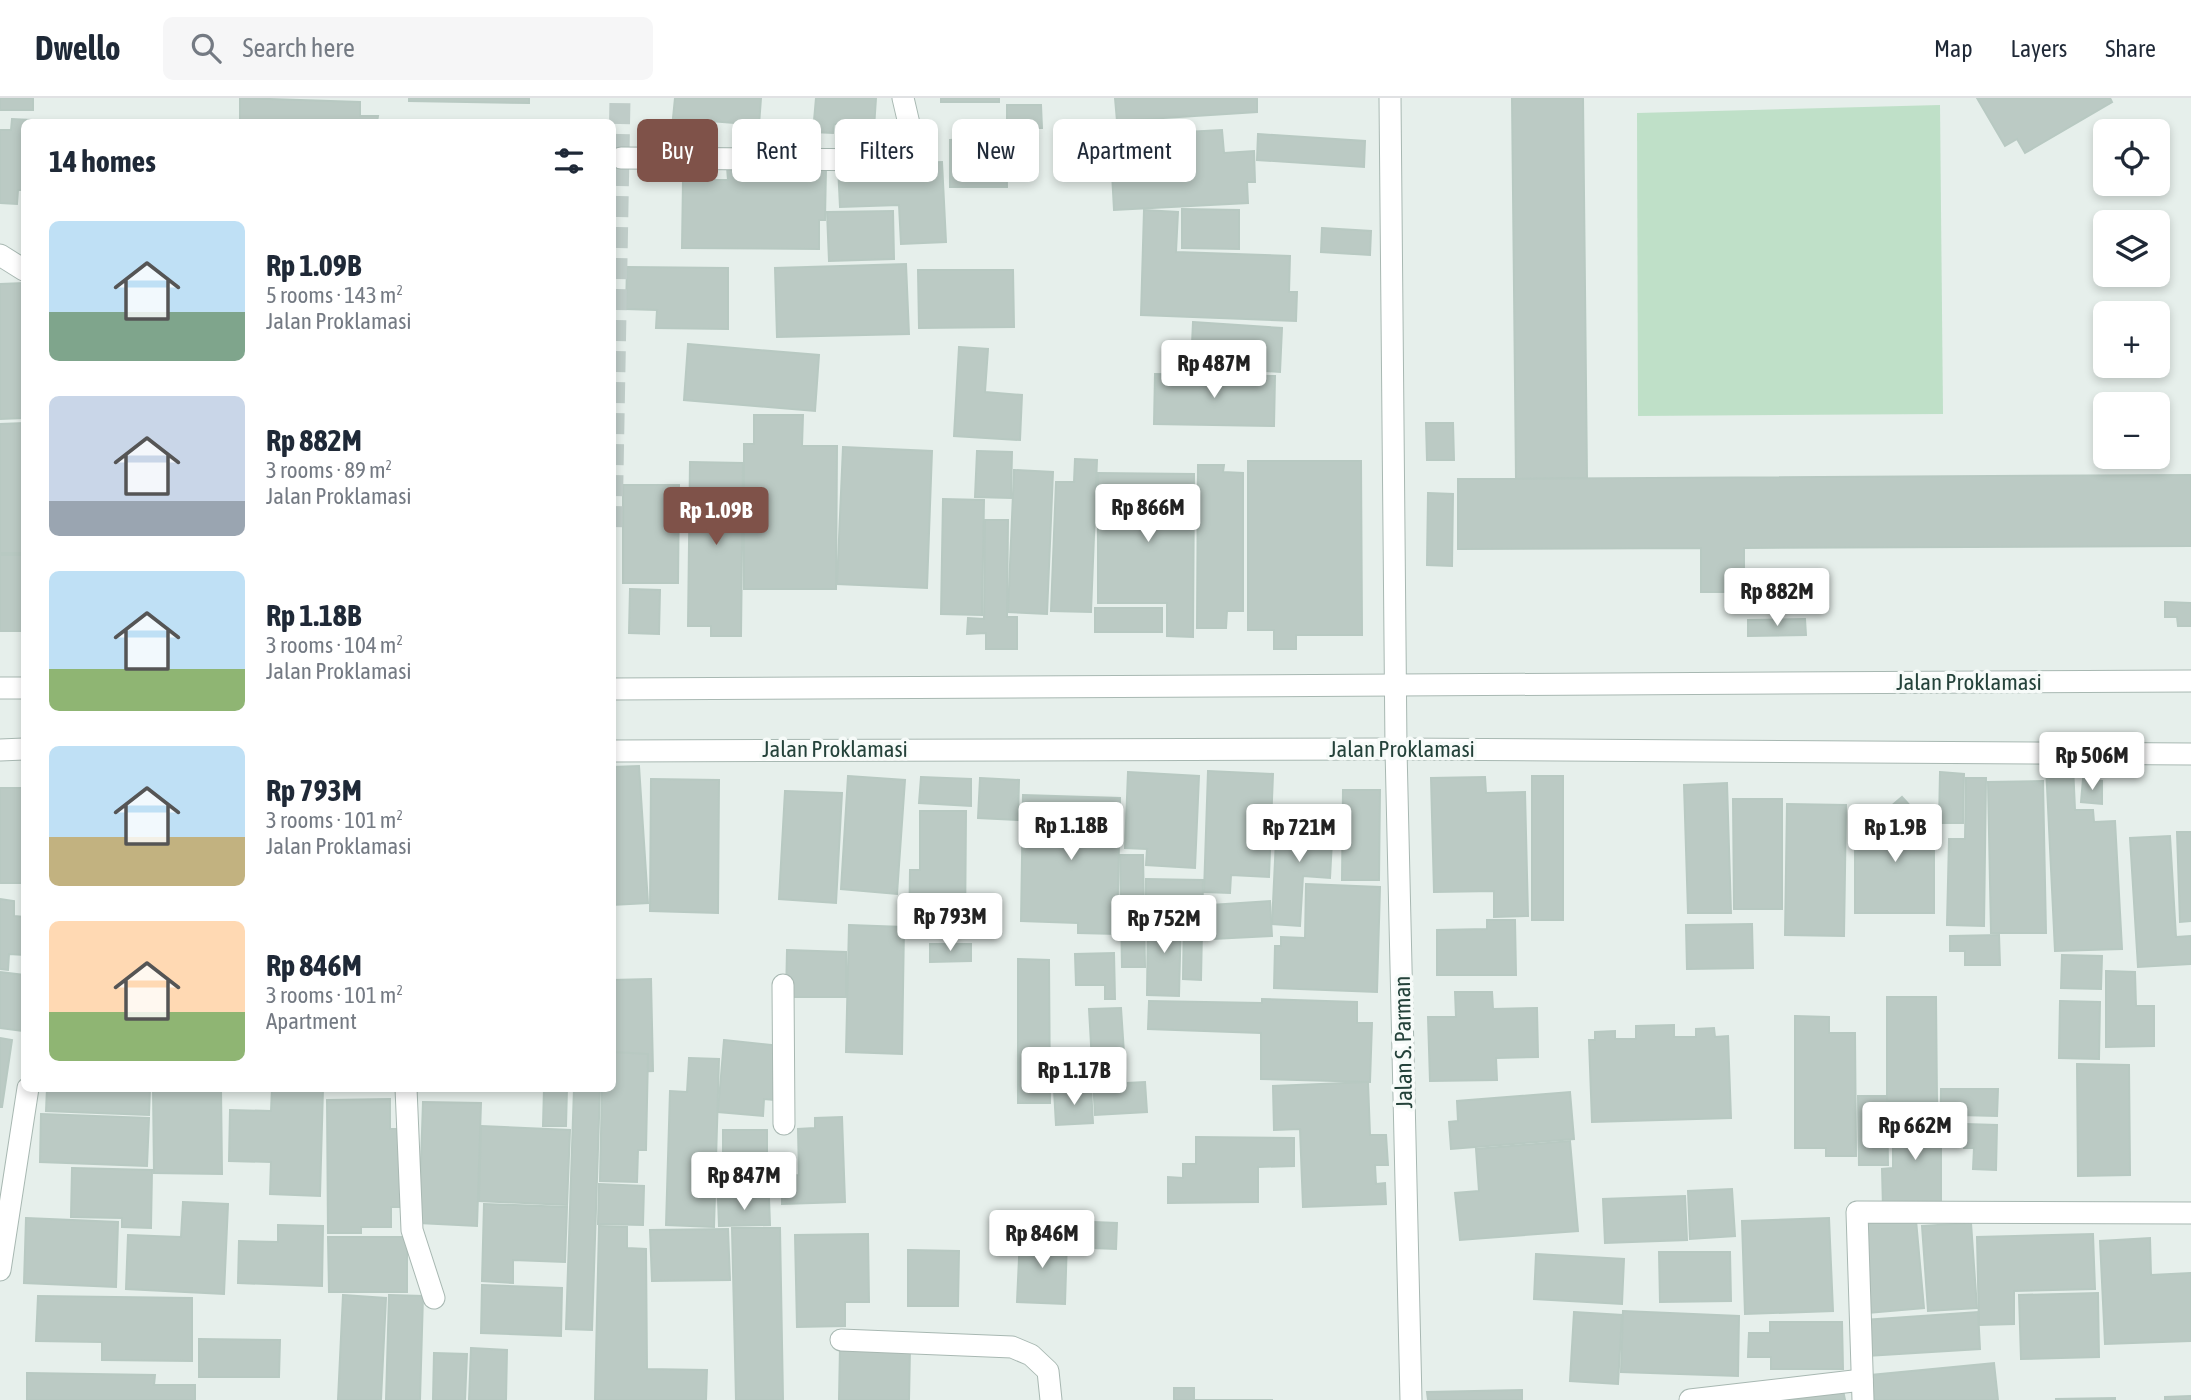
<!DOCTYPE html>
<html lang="en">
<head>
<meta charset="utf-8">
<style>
  :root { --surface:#fff; --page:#f6f6f7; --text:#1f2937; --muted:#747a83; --line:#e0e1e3; --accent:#7f5249 }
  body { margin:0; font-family:"Asap Condensed",sans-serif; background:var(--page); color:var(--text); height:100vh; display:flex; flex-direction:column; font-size:26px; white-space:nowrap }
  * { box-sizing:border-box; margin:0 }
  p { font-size:23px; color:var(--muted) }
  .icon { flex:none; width:38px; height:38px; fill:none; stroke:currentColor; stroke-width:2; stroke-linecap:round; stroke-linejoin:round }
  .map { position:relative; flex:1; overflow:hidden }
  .sheet { position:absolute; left:21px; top:21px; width:595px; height:973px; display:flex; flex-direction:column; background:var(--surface); border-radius:10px; box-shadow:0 4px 10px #0003 }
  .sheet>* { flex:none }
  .banner { position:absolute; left:637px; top:21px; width:665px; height:63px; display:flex; gap:14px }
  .buttons { position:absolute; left:2093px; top:21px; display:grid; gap:14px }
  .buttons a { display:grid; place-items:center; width:77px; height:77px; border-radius:10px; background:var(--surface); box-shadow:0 4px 10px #0003; font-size:35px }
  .price { position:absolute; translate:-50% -60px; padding:0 16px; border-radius:7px; background:#fff; color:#222; font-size:23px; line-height:46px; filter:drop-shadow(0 2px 4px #0008) }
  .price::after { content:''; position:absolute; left:50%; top:42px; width:21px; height:16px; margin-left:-10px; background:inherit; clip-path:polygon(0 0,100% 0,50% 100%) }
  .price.selected { background:var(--accent); color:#fff }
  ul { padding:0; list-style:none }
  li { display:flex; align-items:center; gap:21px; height:175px; padding:0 28px }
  li span { display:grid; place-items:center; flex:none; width:196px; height:140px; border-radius:10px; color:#555 }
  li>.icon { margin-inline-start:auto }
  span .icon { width:84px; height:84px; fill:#fffc; stroke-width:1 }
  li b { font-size:30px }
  h2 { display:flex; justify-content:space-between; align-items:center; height:84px; padding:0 28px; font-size:30px }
  .tag { padding:0 24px; border-radius:10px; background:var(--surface); box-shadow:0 4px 10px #0003; font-size:24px; line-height:63px }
  .tag.selected { background:var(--accent); color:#fff }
  header { display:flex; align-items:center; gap:42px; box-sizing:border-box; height:98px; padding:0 35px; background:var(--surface); border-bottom:2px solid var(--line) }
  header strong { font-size:33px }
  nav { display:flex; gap:38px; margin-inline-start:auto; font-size:24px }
  .search { width:490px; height:63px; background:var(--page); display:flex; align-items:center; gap:18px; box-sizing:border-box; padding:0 24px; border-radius:10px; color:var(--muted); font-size:26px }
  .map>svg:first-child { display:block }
</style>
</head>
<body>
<header>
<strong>Dwello</strong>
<div class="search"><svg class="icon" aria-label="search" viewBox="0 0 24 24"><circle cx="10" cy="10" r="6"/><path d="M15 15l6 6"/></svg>Search here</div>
<nav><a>Map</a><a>Layers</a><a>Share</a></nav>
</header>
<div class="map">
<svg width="2191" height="1302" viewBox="0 0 2191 1302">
  <rect width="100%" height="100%" fill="#e6efeb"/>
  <path fill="#bfe0c8" d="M1940,7L1943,316L1638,318L1637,15Z"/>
  <g fill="#bbcac4" stroke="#b8c9c2" stroke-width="2">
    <rect x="0" y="0" width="33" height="12"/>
    <path d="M240,0L360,4V18H378L377,24H240Z"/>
    <path d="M409,0H529V5L409,3Z"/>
    <path d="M675,0H761L759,27L673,20Z"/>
    <path d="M816,0H876L874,30L834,26L833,35L813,34Z"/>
    <rect x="941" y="0" width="58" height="4"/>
    <path d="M1115,0H1257V14L1117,23Z"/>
    <path d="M1512,0H1583L1587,380L1516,381Z"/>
    <path d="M1977,0H2110L2112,4L2025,55L2017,41L2005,48Z"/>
    <path d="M1007,7H1041L1042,30H1007Z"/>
    <path d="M12,21L53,23L24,24V92H18L17,106L0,105V32H11Z"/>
    <path d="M1006,32L1007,89H950V42L967,41V33Z"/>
    <path d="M1222,32L1224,55L1254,53L1255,84H1247L1248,105L1114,112L1110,38Z"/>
    <path d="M1258,36L1365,43L1364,69L1257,62Z"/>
    <path d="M942,64L946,144L901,146L899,107L840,109L838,68Z"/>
    <path d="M727,69H826L825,122H819V151L682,150L683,82H728Z"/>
    <path d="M1182,111L1239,112V151L1182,150Z"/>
    <path d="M1144,112L1178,114L1176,154L1290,158L1289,194H1297L1296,223L1141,217Z"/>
    <path d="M893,113L894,161L829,163L827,114Z"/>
    <path d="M1322,130L1371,133L1370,157L1321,154Z"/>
    <path d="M906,166L909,236L777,239L775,170Z"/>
    <path d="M627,169L728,170V231L656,230L657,212L626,211Z"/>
    <path d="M918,172H1013L1014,229L919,230Z"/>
    <path d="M24,185V320L0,321V186Z"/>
    <path d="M1193,224L1282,230L1280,274L1191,268Z"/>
    <path d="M688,246L819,257L815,313L684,302Z"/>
    <path d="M959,249L988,251L985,294L1022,297L1020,342L954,338Z"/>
    <path d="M1155,276L1275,278L1274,328L1154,326Z"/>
    <path d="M754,317H803L802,348H837L836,491H744V346H754Z"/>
    <path d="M24,325V455H0V326Z"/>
    <path d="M1426,325H1453L1454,362H1427Z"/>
    <path d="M843,349L932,353L927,490L837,486Z"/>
    <path d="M977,353L1012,354L1011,400L975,399Z"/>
    <path d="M1075,361L1097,362L1091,514L1051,513L1056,384H1074Z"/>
    <path d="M1248,363H1361L1362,537H1296V551H1274V532H1248Z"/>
    <path d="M690,364L743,365L741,538H711V528H688Z"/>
    <path d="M1198,367H1224L1223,374L1243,375V513H1227L1226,530H1197Z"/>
    <path d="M1014,372L1053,374L1047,516L1008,514Z"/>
    <path d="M1098,375L1194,376L1193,539L1167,538V505H1098Z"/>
    <path d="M2191,377V448L1744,450V494H1701V450L1458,451V381Z"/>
    <path d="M623,387H679L678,485H623Z"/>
    <path d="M1428,395L1453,396L1452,468L1427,467Z"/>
    <path d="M943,401L984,402L982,517L941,516Z"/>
    <path d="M985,422H1008L1007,519H1017V551H986V535L967,536L968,520L984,521Z"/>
    <rect x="0" y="457" width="24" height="76"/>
    <path d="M630,491L660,492L659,536L629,535Z"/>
    <path d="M2165,504L2191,505V528H2178L2177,519H2165Z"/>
    <rect x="1095" y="510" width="67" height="24"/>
    <path d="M1805,521L1806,537L1748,538V522Z"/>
    <path d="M2073,667L2075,712H2093L2094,724L2115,723L2122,851L2055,853L2046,668Z"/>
    <path d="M639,668L648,805L612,807V669Z"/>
    <path d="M1208,673L1273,676L1269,779L1231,777L1230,795L1204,794Z"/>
    <path d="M1128,674L1199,678L1195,770L1146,767L1147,751L1125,750Z"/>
    <path d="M1940,674L1964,676L1963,725H1939Z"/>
    <path d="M848,678L905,682L897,796L841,791Z"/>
    <rect x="1532" y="678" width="31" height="144"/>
    <path d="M921,679L971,681V708L919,705Z"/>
    <path d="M1485,679L1486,695L1525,694L1528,818L1494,819V793L1434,794L1431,680Z"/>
    <path d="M980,680L1019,682L1018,722L978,720Z"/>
    <path d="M1966,680H1986L1984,828L1947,827L1949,741H1965Z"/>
    <path d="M651,681L719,682L718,815L650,813Z"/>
    <path d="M2083,681L2102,683V706L2081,704Z"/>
    <path d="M2043,683L2046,835H1991L1988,684Z"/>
    <path d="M1727,685L1731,815H1688L1684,687Z"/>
    <rect x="0" y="690" width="24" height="95"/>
    <path d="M1343,692H1380L1379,782H1342Z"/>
    <path d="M785,693L842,695L836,805L779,801Z"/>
    <path d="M1023,697L1120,700L1117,836L1078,835V825L1021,823Z"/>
    <path d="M1902,699L1934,734V815H1855V739Z"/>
    <path d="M1733,701H1782V811H1734Z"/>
    <path d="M1787,706L1846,707L1844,838L1785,837Z"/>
    <path d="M920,713H966L965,838L909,837L910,772H920Z"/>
    <path d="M1277,720L1333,724L1330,780L1303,778L1300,828L1272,826Z"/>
    <path d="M2177,734H2191V823L2180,824Z"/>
    <path d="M2170,738L2176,839L2191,838V866L2138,869L2130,740Z"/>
    <path d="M1120,757H1143L1145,869H1122Z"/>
    <path d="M1146,781L1203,782L1201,882L1183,881L1184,811L1146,810Z"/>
    <path d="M1306,786L1380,789L1377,894L1274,890L1275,848H1281V839L1305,840Z"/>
    <path d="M0,801L14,803V818L24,819V857L9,856L8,872L0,871Z"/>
    <path d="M1270,803L1272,838L1213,841L1211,807Z"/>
    <path d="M1148,817L1181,818L1179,898L1147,897Z"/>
    <path d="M1487,822H1515L1516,877H1437V832L1487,831Z"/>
    <path d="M1752,826L1753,870L1687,871L1686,827Z"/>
    <path d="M849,827L904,829L902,956L846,954Z"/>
    <path d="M1999,837L2000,867H1965V853H1950V838Z"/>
    <path d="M930,846H971V863L930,864Z"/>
    <path d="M787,852L846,854V899H786Z"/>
    <path d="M1114,855L1115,901H1105V887H1076L1075,856Z"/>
    <path d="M2062,857L2102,858L2101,891L2061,890Z"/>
    <path d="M1018,861L1049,862L1050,1005H1018Z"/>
    <path d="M2106,873L2135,874L2136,908H2154V948L2106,949Z"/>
    <path d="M0,874L24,877V933L0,930Z"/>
    <path d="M651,881L653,973L612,975V882Z"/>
    <path d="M1455,894H1492L1493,911L1537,910L1538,959L1496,960L1497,982L1430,983L1428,919H1456Z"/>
    <path d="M1887,899H1936L1937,1004L1887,1003Z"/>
    <path d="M1262,901L1357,904V925H1372L1370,984L1261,981V935L1148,931L1149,903L1262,905Z"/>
    <path d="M2060,903L2100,904L2099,961L2059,960Z"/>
    <path d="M1121,910L1126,985L1145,984L1147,1014L1095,1017L1089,911Z"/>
    <path d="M1795,918L1829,919V935H1855L1856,1058H1826V1050H1795Z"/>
    <path d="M1674,927V939H1696V931L1714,930L1715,939L1728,938L1731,1020L1592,1024L1589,942H1595V934L1615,933V941H1636V928Z"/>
    <path d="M0,940L12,942L2,1009H0Z"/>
    <path d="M724,942L780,948L774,1002L764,1001L763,1018L718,1014Z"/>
    <path d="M612,954L648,956L646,1052H638L637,1084L600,1083L602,990H612Z"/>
    <path d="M689,960L719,961L714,1129L666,1127L670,993L687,994Z"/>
    <path d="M2077,966L2129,967L2130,1077L2078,1078Z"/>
    <path d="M1368,984L1370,1037H1386L1388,1067H1375L1376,1086L1385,1085L1386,1106L1303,1109L1300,1031L1274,1032L1273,988Z"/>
    <path d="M47,990H150L149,1017L46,1013Z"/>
    <path d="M153,990H221L222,1076L154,1075Z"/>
    <path d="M272,990H323L320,1098L270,1096L271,1064L229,1063L230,1012L271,1013Z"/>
    <path d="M544,990H567L566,1028H543Z"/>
    <path d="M574,990H600L592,1232L566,1231Z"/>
    <path d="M1091,990L1093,1025L1056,1027L1054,992Z"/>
    <path d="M1941,991H1998L1997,1018L1959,1017V1029H1941Z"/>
    <path d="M1570,994L1574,1041L1451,1051L1449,1024L1458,1023L1457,1003Z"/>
    <path d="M1858,998H1887L1888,1067H1859Z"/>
    <path d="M390,1001V1031H403L404,1109H391V1129H361V1135H328L327,1002Z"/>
    <path d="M423,1004L481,1005L477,1128L419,1125Z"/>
    <path d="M1893,1013H1941V1110H1883L1882,1071L1893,1070Z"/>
    <path d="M41,1016L149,1020L147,1068L40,1064Z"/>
    <path d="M842,1019L845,1104L782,1106V1078L799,1077L798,1031L815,1030V1020Z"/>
    <path d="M1965,1026L1997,1027L1996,1072L1973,1071L1974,1050H1964Z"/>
    <path d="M481,1028L570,1032L567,1107L479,1103Z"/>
    <path d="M723,1032H767V1079L723,1078Z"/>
    <path d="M1196,1039L1294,1040V1068L1258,1069V1104L1168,1105V1079L1183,1080V1066H1196Z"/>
    <path d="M1570,1043L1578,1133L1460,1142L1455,1095L1479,1093L1476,1051Z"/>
    <path d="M72,1070L152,1072L151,1130L122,1129V1120L71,1119Z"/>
    <path d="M599,1086L644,1088L643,1127L598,1126Z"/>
    <path d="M1732,1091L1735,1138L1690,1141L1688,1093Z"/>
    <path d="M1685,1098L1687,1142L1605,1145L1603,1101Z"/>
    <path d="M769,1100L770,1127L719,1128L718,1101Z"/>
    <path d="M183,1104L228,1106L224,1196L126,1191L128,1137L181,1139Z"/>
    <path d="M484,1106L567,1109L565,1164L513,1162V1185L482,1183Z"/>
    <path d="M26,1120L118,1124L116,1189L24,1185Z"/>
    <path d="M1829,1120L1833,1213L1745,1216L1742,1123Z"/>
    <path d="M1916,1122L1924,1210L1868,1215L1861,1126Z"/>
    <path d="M1068,1123L1117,1125L1116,1151L1067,1149Z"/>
    <path d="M1971,1125L1977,1210L1928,1213L1922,1128Z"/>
    <path d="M278,1127L323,1128L322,1188L238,1185L239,1143L278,1144Z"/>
    <path d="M599,1128L627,1129V1150L646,1151L647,1271L707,1272L706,1302H595Z"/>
    <path d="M732,1130H780L783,1302H736Z"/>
    <path d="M728,1131L730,1182L652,1183L650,1132Z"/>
    <path d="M868,1136L869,1204H845V1228L797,1229L795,1137Z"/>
    <path d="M2093,1136L2095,1191L2014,1193V1226L1979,1227L1977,1139Z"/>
    <path d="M1020,1138L1067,1141L1065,1206L1017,1204Z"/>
    <path d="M328,1139H407V1194H329Z"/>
    <path d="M2150,1140L2151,1177L2191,1175V1243L2105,1246L2100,1143Z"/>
    <path d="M908,1152L959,1153L958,1208H908Z"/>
    <path d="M1659,1154H1730L1731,1203L1660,1204Z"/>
    <path d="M1536,1156L1624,1161L1622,1206L1534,1201Z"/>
    <path d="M482,1187L562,1190L561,1238L481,1235Z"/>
    <path d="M2098,1195L2099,1259L2021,1261L2019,1197Z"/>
    <path d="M343,1197L386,1200L381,1302H338Z"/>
    <path d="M389,1197L423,1198L420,1302H386Z"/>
    <path d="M38,1198L192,1200V1263L102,1262V1244L36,1243Z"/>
    <path d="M1623,1213L1739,1218L1738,1278L1621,1274Z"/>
    <path d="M1574,1214L1622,1217L1618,1286L1570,1283Z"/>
    <path d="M1978,1214L1980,1251L1867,1258L1864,1222Z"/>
    <path d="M1770,1224H1842L1843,1271H1771V1259H1748L1749,1235H1770Z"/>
    <path d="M199,1241L280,1242L279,1279H199Z"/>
    <path d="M840,1249L910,1250L909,1302H839Z"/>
    <path d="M471,1250L507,1252L506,1302H469Z"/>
    <path d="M434,1255L467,1256L465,1302H433Z"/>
    <path d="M1994,1265L1998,1302H1874L1871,1277Z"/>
    <path d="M27,1275L155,1277L154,1287H195V1302H27Z"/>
    <path d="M1842,1287L1845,1302H1776Z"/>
    <path d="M1174,1290H1194V1302H1273H1174Z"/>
    <path d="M1522,1292V1302H1428L1427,1294Z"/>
    <path d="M2191,1298V1302H2165V1299Z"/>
    <path d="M2115,1300V1302H2056V1301Z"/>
  </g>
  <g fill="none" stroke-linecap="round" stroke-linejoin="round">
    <path stroke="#bfccc8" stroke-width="21" stroke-dasharray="21 10" stroke-linecap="butt" d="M612,429L620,0"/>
    <g stroke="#a8b8b2" stroke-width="23">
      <g id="minor">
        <path d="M1390,0L1396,651L1411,1302"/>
        <path d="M621,60L893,62L904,54L910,30L903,0"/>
        <path d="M0,157L24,172"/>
        <path d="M0,590H24"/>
        <path d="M612,591L2191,583"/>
        <path d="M0,652L24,651"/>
        <path d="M612,653L1396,651L2191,656"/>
        <path d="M783,887L784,1026"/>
        <path d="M406,990L412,1132L434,1200"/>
        <path d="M0,1172L28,990"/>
        <path d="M841,1242L1012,1249L1031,1257L1048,1273L1051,1302"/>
        <path d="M1690,1302L1862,1282"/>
        <path d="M1863,1302L1857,1114L2191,1115"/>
      </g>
    </g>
    <use href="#minor" stroke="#fff" stroke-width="21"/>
  </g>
  <g text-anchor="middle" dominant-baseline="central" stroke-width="7" stroke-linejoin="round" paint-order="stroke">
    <g font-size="23" fill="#24423a" stroke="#f7fbf9">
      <text x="1969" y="584">Jalan Proklamasi</text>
      <text x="835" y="651">Jalan Proklamasi</text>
      <text x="1402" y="651">Jalan Proklamasi</text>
      <text transform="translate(1403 944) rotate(-91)">Jalan S. Parman</text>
    </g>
  </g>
</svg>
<div class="buttons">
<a><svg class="icon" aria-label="locate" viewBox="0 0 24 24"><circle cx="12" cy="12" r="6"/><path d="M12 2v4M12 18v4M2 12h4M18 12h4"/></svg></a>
<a><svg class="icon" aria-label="layers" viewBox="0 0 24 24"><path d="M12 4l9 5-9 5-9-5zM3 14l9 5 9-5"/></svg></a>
<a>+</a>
<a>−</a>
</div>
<b class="price" style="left:1214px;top:302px">Rp 487M</b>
<b class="price" style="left:1148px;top:446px">Rp 866M</b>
<b class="price selected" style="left:716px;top:449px">Rp 1.09B</b>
<b class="price" style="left:1777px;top:530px">Rp 882M</b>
<b class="price" style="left:2092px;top:694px">Rp 506M</b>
<b class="price" style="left:1071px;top:764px">Rp 1.18B</b>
<b class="price" style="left:1299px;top:766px">Rp 721M</b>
<b class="price" style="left:1895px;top:766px">Rp 1.9B</b>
<b class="price" style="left:950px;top:855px">Rp 793M</b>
<b class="price" style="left:1164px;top:857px">Rp 752M</b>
<b class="price" style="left:1074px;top:1009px">Rp 1.17B</b>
<b class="price" style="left:1915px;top:1064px">Rp 662M</b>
<b class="price" style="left:744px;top:1114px">Rp 847M</b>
<b class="price" style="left:1042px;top:1172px">Rp 846M</b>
<div class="banner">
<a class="tag selected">Buy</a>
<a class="tag">Rent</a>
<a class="tag">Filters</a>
<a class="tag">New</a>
<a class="tag">Apartment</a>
</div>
<section class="sheet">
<h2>14 homes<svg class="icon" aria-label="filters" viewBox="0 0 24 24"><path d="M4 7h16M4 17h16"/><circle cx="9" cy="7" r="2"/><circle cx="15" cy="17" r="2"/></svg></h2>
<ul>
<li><span style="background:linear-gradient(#bfe0f5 65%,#7fa58c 0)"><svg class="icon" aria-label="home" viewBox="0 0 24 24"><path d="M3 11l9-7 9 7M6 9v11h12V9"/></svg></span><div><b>Rp 1.09B</b><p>5 rooms · 143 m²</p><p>Jalan Proklamasi</p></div></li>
<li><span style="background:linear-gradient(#c9d6e8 75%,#9aa5b1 0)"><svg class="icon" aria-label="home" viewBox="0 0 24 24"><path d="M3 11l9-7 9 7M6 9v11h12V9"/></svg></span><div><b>Rp 882M</b><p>3 rooms · 89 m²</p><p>Jalan Proklamasi</p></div></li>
<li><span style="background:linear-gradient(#bfe0f5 70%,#8fb573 0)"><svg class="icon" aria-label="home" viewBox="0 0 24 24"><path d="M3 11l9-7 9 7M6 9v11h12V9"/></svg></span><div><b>Rp 1.18B</b><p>3 rooms · 104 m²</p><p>Jalan Proklamasi</p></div></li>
<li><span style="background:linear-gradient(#bfe0f5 65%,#c2b280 0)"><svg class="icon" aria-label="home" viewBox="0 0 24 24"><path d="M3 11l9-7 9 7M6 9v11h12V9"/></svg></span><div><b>Rp 793M</b><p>3 rooms · 101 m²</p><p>Jalan Proklamasi</p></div></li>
<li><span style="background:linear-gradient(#ffd9b3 65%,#8fb573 0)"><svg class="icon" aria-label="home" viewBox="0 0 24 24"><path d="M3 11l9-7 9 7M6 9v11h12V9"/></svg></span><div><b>Rp 846M</b><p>3 rooms · 101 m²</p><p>Apartment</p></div></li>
</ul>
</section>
</div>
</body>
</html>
